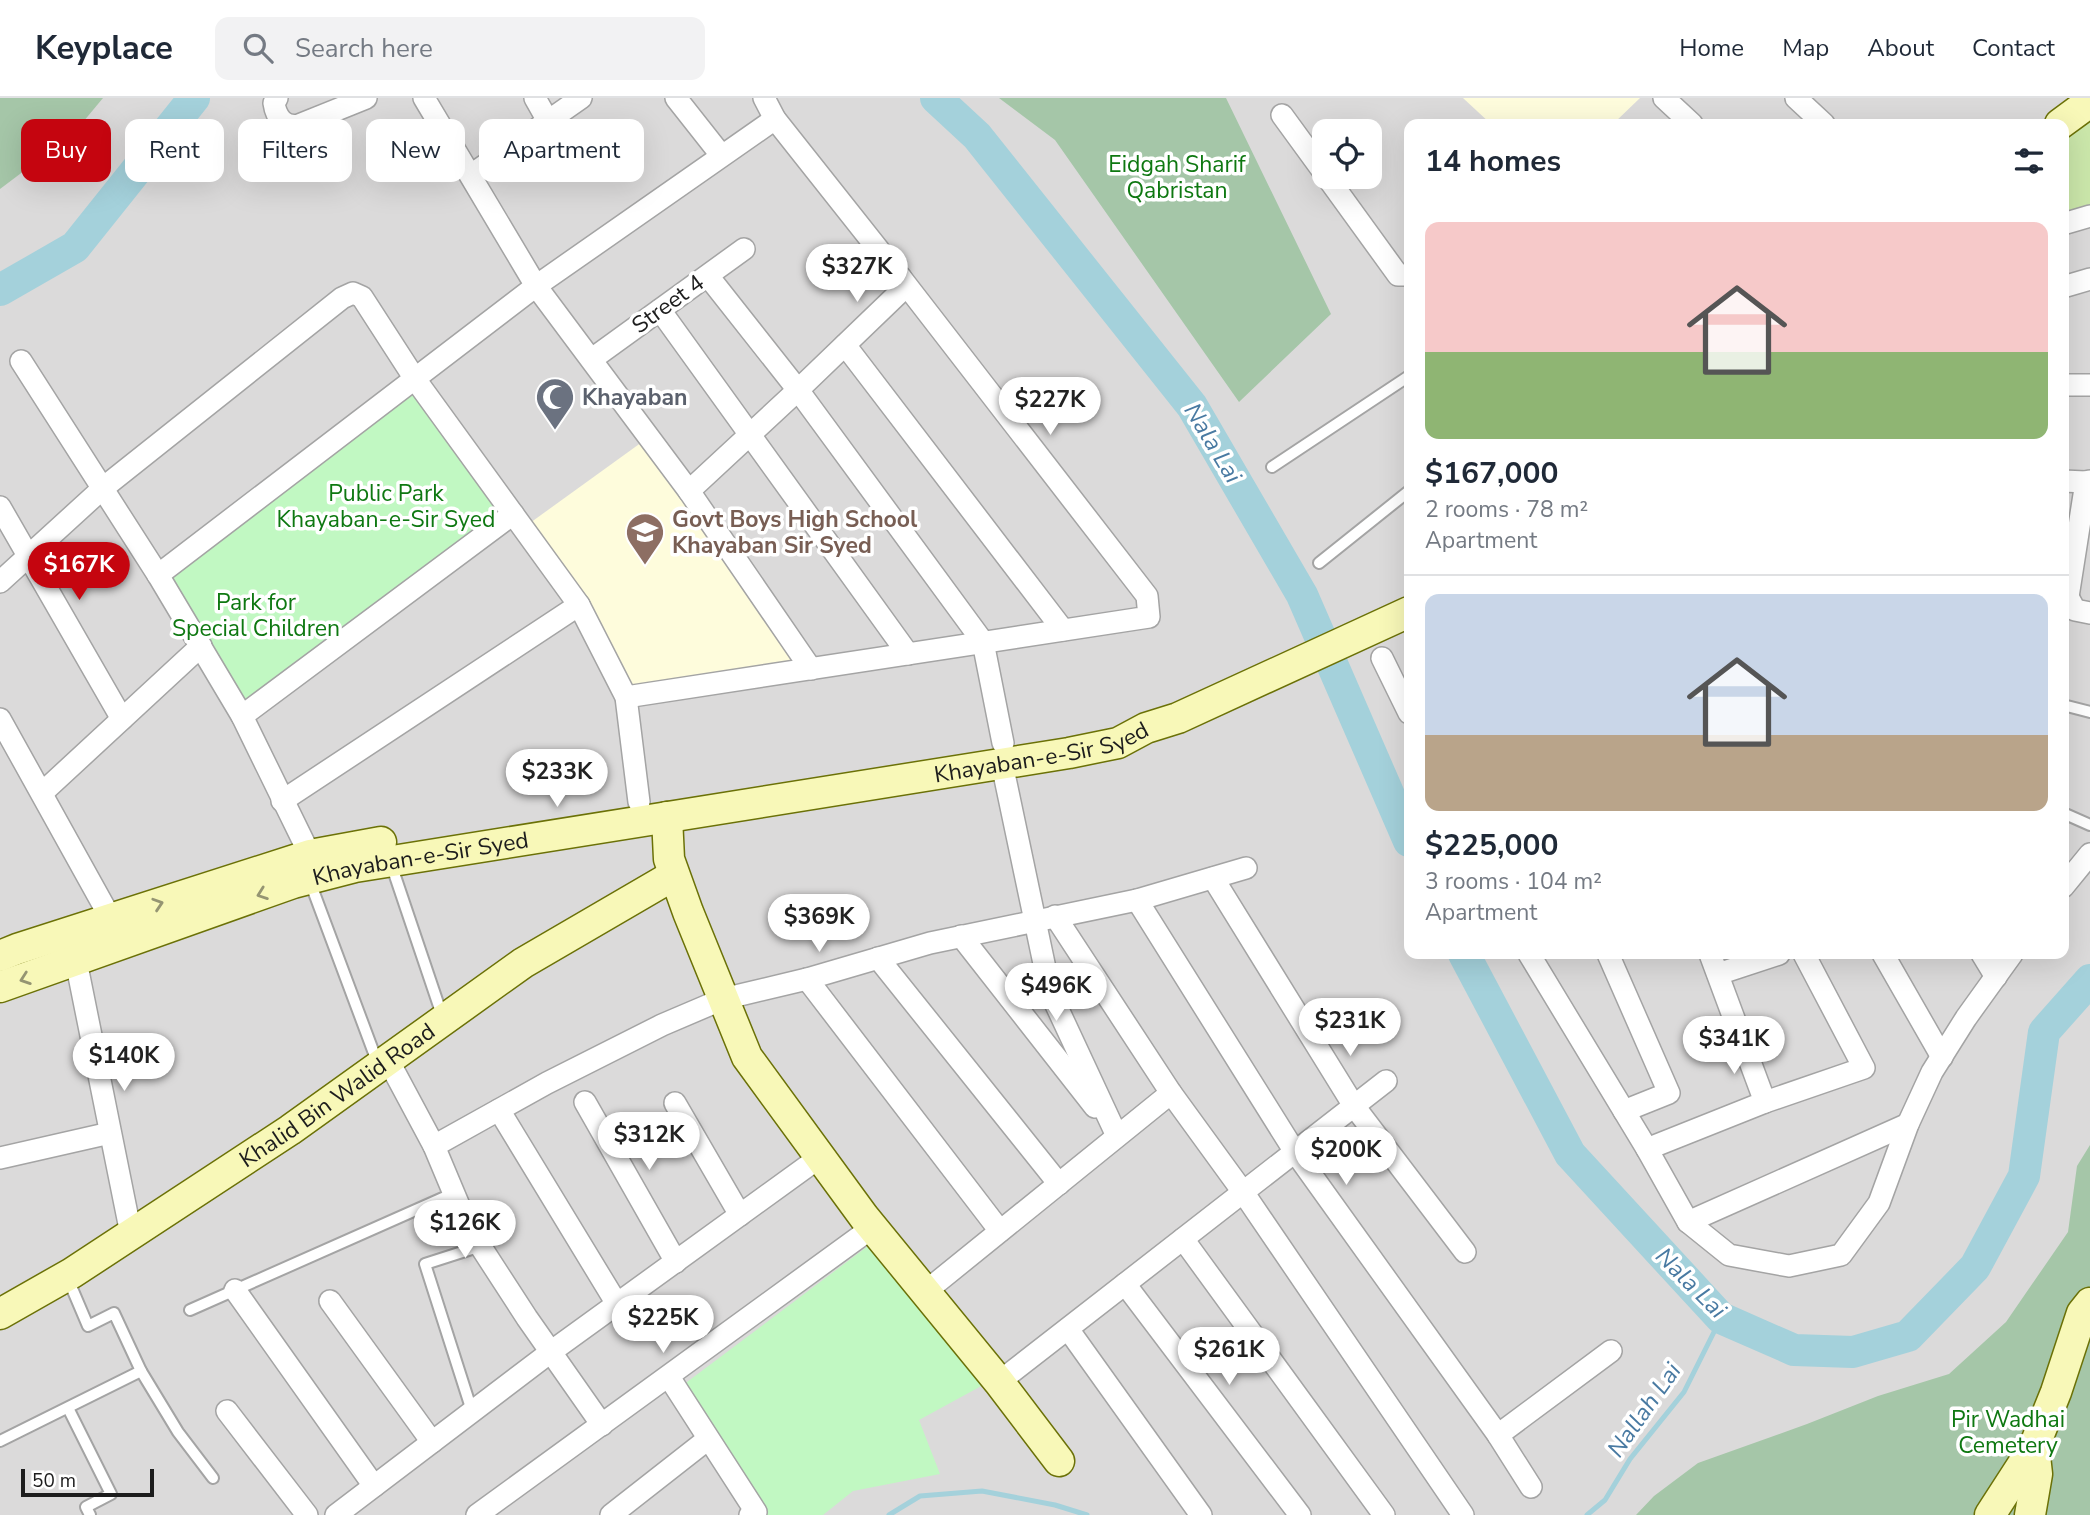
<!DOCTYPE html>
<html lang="en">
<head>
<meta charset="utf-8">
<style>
  :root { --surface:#fff; --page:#f2f2f3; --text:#1f2937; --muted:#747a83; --line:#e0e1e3; --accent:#c5050f }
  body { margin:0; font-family:"Nunito Sans",sans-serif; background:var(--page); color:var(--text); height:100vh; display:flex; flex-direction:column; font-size:26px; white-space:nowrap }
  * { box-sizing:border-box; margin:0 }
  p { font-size:23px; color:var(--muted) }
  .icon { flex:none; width:38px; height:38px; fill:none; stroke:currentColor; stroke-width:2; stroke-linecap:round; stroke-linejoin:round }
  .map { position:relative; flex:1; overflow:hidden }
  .sheet { position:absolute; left:1404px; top:21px; width:665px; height:840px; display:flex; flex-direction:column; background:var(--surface); border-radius:14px; box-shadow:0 7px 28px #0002 }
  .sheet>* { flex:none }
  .guide { position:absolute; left:21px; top:21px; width:665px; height:63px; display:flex; gap:14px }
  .fabs { position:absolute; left:1312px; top:21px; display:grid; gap:14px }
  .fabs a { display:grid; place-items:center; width:70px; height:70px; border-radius:14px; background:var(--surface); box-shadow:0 7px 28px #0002; font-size:35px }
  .scale { position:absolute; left:21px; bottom:18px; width:133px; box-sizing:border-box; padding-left:7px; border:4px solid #1d1d1d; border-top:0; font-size:19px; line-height:24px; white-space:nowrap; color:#1d1d1d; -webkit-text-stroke:5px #fff; paint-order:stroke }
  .price { position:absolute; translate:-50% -60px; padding:0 16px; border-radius:24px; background:#fff; color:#222; font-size:23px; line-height:46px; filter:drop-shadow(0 2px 4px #0008) }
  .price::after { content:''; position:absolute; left:50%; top:42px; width:21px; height:16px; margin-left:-10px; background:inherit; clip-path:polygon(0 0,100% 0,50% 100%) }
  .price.selected { background:var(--accent); color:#fff }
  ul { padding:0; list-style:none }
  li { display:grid; align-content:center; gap:14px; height:371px; padding:0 21px }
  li+li { border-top:2px solid var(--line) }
  li span { display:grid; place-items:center; height:217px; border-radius:14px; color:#555 }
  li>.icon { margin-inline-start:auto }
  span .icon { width:126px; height:126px; fill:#fffc; stroke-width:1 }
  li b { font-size:30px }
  h2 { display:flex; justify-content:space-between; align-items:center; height:84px; padding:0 21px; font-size:30px }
  .pill { padding:0 24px; border-radius:14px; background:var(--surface); box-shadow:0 7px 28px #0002; font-size:24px; line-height:63px }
  .pill.selected { background:var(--accent); color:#fff }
  header { display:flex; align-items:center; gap:42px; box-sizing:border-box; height:98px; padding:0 35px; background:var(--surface); border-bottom:2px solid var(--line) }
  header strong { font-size:33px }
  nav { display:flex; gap:38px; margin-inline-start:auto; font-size:24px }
  .search { width:490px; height:63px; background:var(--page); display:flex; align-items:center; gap:18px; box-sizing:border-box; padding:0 24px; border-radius:14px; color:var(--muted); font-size:26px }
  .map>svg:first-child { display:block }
</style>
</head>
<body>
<header>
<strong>Keyplace</strong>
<div class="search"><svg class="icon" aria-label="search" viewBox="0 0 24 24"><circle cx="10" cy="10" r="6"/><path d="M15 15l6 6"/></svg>Search here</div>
<nav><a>Home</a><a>Map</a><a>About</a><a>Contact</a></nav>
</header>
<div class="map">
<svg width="2090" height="1417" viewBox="0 0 2090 1417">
  <rect width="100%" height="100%" fill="#eeeae3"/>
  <path fill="#dbdada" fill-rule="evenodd" d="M0,0H2090V1417H0ZM1409,26H2063V856H1409ZM1325,33H1370V79H1325Z"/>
  <g fill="#fefcdc">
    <path d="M1463,0H1640L1613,26H1491Z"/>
    <path d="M649,339L811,571L626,599L523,430Z"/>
  </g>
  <path fill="#cbe7aa" d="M2090,4V118L2063,126V26Z"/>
  <g fill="#a5c6a8">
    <path d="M0,0H103L73,36L0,91Z"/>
    <path d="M999,0H1226L1331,216L1239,304L1055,42Z"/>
    <path d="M2090,1047V1417H1636L1654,1398L1698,1365L1807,1326L1878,1298L1949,1276L2006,1224L2068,1134L2077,1068Z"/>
  </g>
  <g fill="#c1f8c2">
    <path d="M415,281L513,416L242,618L158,477Z"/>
    <path d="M880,1139L996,1280L919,1322L940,1376L853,1393L823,1417H767L683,1287Z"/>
  </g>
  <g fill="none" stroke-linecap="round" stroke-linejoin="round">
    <g stroke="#a4d1db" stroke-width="5">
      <path d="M889,1417L920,1398L982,1393L1055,1407L1087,1417"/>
      <path d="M1587,1417L1605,1402L1630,1361L1684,1294L1721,1220"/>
    </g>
    <g stroke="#a4d1db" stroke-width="32">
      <path d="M936,0L977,38L1192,308L1302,497L1409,743"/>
      <path d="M0,192L75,149L194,0"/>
      <path d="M1464,856L1570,1056L1721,1220L1794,1252L1853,1254L1908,1238L1975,1169L2024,1078L2044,934L2090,882"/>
    </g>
    <g stroke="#a4a4a4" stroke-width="14">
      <g id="lane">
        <path d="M1272,369L1409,278"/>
        <path d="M1319,465L1409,393"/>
        <path d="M2063,607L2090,614"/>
        <path d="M2063,715L2090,727"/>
        <path d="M391,766L443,920"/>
        <path d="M310,784L378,966"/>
        <path d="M68,1181L88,1228L114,1215L141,1273L178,1334L213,1380"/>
        <path d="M190,1212L454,1095"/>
        <path d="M68,1310L111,1396L86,1409L90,1417"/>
        <path d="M472,1313L425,1166L481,1148"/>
        <path d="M0,1343L141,1273"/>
      </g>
    </g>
    <g stroke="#a4a4a4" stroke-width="24">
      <g id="street">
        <path d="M277,0L274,5C276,19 284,30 299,27L366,0"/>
        <path d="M424,0L536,188L689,393L811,571"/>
        <path d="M535,0L548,23"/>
        <path d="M676,0L721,57"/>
        <path d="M1664,0L1692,26"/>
        <path d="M1796,0L1824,26"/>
        <path d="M1282,17L1325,76"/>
        <path d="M471,77L581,0"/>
        <path d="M1327,79L1398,177H1409"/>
        <path d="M2063,126L2090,118"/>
        <path d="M708,178L798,292L983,544L1003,645"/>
        <path d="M2063,189L2090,181"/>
        <path d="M660,212L908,556"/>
        <path d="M845,247L1063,532"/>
        <path d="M592,261L744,151"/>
        <path d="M21,263L158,477L242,618L310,757"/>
        <path d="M2063,287H2090"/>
        <path d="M2063,383L2086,384"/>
        <path d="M689,393L798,292L901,193V180L775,21L764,0"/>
        <path d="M0,409L122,621"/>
        <path d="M158,477L536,188L775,21"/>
        <path d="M0,484L103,390L342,200L353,195L362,199L415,281L579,507L626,599L639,704"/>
        <path d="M2063,499H2068L2075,512L2090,515"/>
        <path d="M2068,499L2086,384L2090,383"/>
        <path d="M1382,560L1409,615"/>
        <path d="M626,599L1149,519L1147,498L901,180"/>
        <path d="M242,618L513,416"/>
        <path d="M0,621L111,821"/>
        <path d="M1002,666L1050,894L1117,1038"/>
        <path d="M42,695L201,548"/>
        <path d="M282,703L579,507"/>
        <path d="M1213,780L1354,1008L1465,1154"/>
        <path d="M2063,789L2090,756"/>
        <path d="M1137,802L1295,1054L1498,1337L1531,1389"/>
        <path d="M1055,818L1171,995L1243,1094L1463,1417"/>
        <path d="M961,838L1095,1009"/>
        <path d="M1529,856L1647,1051L1688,1124L1729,1157L1789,1168L1841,1157L1879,1105L1908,1026L1932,974L1966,920L2012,856"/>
        <path d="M1608,856L1669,995L1624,1013"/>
        <path d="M1883,856L1942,959"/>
        <path d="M1982,856L1996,879"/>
        <path d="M878,860L1059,1086"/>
        <path d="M76,863L131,1136"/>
        <path d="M1718,876L1779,856"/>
        <path d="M807,881L1000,1133"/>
        <path d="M388,962L434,1048L468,1129L527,1220L602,1327"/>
        <path d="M585,1004L676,1164"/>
        <path d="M1765,1004L1864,970L1804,856"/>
        <path d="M675,1005L740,1117"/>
        <path d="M499,1012L617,1206"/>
        <path d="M434,1048L547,985L662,927L723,901L807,881L930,845L1137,802L1246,770"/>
        <path d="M1647,1051L1765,1004L1710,856"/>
        <path d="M0,1060L110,1035"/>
        <path d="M1688,1124L1908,1026"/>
        <path d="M1183,1141L1384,1417"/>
        <path d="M1125,1186L1300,1417"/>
        <path d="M235,1192L374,1388"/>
        <path d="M925,1194L1171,995"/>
        <path d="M330,1203L432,1344"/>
        <path d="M1068,1231L1201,1417"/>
        <path d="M669,1279L756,1414L750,1417"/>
        <path d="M999,1284L1386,983"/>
        <path d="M227,1313L307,1417"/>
        <path d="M1498,1337L1611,1253"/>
        <path d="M336,1417L552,1253L820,1059"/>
        <path d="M477,1417L873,1129"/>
        <path d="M611,1417L708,1341"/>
      </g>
    </g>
    <g stroke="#6b7107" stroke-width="33">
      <g id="secondary">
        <path d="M2060,26L2090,4"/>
        <path d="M667,719L669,761L688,814L747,959L864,1119L999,1284L1059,1363"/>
        <path d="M0,858L17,851L310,757L381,744"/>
        <path id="s1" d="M0,889L293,785L355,769L1069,655L1118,645L1146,630L1178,620L1409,514"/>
        <path id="s2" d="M0,1216L72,1175L290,1032L523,865L674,777"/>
        <path d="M1990,1417L2034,1349L2056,1294L2082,1215L2090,1205"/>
        <path d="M2030,1417L2037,1376L2034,1349"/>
      </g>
    </g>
    <use href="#lane" stroke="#fff" stroke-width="10"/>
    <use href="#street" stroke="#fff" stroke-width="21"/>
    <use href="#secondary" stroke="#f8f8b8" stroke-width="30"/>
  </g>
  <defs><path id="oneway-chevron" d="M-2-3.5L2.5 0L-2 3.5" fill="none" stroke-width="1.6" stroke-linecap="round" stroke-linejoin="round" transform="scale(1.75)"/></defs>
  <g stroke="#959572">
    <use href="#oneway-chevron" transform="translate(262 796) rotate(160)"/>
    <use href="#oneway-chevron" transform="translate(158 806) rotate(-18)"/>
    <use href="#oneway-chevron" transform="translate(25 881) rotate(161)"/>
  </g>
  <defs>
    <g id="mosque-pin" transform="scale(2.0125)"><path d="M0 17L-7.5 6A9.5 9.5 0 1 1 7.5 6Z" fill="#6b7280" stroke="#fff"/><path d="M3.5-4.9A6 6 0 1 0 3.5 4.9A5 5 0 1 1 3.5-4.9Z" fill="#fff"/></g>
    <g id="school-pin" transform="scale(2.0125)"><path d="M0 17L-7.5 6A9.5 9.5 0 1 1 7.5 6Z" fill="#8d6e63" stroke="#fff"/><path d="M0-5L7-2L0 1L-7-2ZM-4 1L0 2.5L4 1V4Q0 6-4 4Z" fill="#fff"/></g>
  </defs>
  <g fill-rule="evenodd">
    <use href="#mosque-pin" x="555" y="299"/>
    <use href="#school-pin" x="645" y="434"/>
  </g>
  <g text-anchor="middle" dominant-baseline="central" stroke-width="7" stroke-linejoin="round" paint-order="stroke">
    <g font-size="23" fill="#0e7811" stroke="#fff">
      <text x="1177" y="66">Eidgah Sharif<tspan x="1177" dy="26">Qabristan</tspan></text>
      <text x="386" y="395">Public Park<tspan x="386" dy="26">Khayaban-e-Sir Syed</tspan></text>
      <text x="256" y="504">Park for<tspan x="256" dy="26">Special Children</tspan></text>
      <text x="2008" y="1321">Pir Wadhai<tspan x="2008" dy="26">Cemetery</tspan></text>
    </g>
    <g font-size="23" fill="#1d1d1d" stroke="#fff">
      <text transform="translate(668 206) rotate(-36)">Street 4</text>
      <text stroke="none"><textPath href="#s1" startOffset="1071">Khayaban-e-Sir Syed</textPath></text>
      <text stroke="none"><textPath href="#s1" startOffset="441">Khayaban-e-Sir Syed</textPath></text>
      <text stroke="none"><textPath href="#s2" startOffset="402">Khalid Bin Walid Road</textPath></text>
    </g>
    <g font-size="23" font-weight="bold" fill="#5b616d" stroke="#fff" text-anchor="start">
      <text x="582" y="299">Khayaban</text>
    </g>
    <g font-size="23" font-weight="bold" fill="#785e54" stroke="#fff" text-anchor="start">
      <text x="672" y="421">Govt Boys High School<tspan x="672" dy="26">Khayaban Sir Syed</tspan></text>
    </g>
    <g font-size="24" font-style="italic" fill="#497aa2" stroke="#fff">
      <text transform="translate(1213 345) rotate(59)">Nala Lai</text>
      <text transform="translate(1691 1185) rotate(45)">Nala Lai</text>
      <text transform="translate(1644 1312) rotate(-55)">Nallah Lai</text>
    </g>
  </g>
</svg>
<div class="fabs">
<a><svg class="icon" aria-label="locate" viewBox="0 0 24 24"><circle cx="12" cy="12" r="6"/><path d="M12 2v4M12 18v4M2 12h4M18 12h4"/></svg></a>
</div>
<div class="scale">50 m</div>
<b class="price" style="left:857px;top:206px">$327K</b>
<b class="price" style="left:1050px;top:339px">$227K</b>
<b class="price selected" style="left:79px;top:504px">$167K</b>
<b class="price" style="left:557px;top:711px">$233K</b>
<b class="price" style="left:819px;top:856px">$369K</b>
<b class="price" style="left:1056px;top:925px">$496K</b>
<b class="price" style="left:1350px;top:960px">$231K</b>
<b class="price" style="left:1734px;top:978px">$341K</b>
<b class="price" style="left:124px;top:995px">$140K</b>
<b class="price" style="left:649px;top:1074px">$312K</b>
<b class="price" style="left:1346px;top:1089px">$200K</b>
<b class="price" style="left:465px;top:1162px">$126K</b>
<b class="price" style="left:663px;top:1257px">$225K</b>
<b class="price" style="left:1229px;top:1289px">$261K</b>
<div class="guide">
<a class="pill selected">Buy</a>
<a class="pill">Rent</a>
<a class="pill">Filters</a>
<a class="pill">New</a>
<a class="pill">Apartment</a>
</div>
<section class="sheet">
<h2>14 homes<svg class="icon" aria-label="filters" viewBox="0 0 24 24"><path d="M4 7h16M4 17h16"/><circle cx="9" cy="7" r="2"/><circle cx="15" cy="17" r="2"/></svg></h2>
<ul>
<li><span style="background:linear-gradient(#f6c9c9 60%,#8fb573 0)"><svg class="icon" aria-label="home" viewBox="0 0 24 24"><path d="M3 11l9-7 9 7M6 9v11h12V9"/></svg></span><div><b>$167,000</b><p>2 rooms · 78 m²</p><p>Apartment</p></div></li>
<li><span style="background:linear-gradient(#c9d6e8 65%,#b9a48a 0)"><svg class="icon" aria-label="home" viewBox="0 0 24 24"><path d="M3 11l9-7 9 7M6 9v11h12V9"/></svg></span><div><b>$225,000</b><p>3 rooms · 104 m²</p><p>Apartment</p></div></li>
</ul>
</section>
</div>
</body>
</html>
